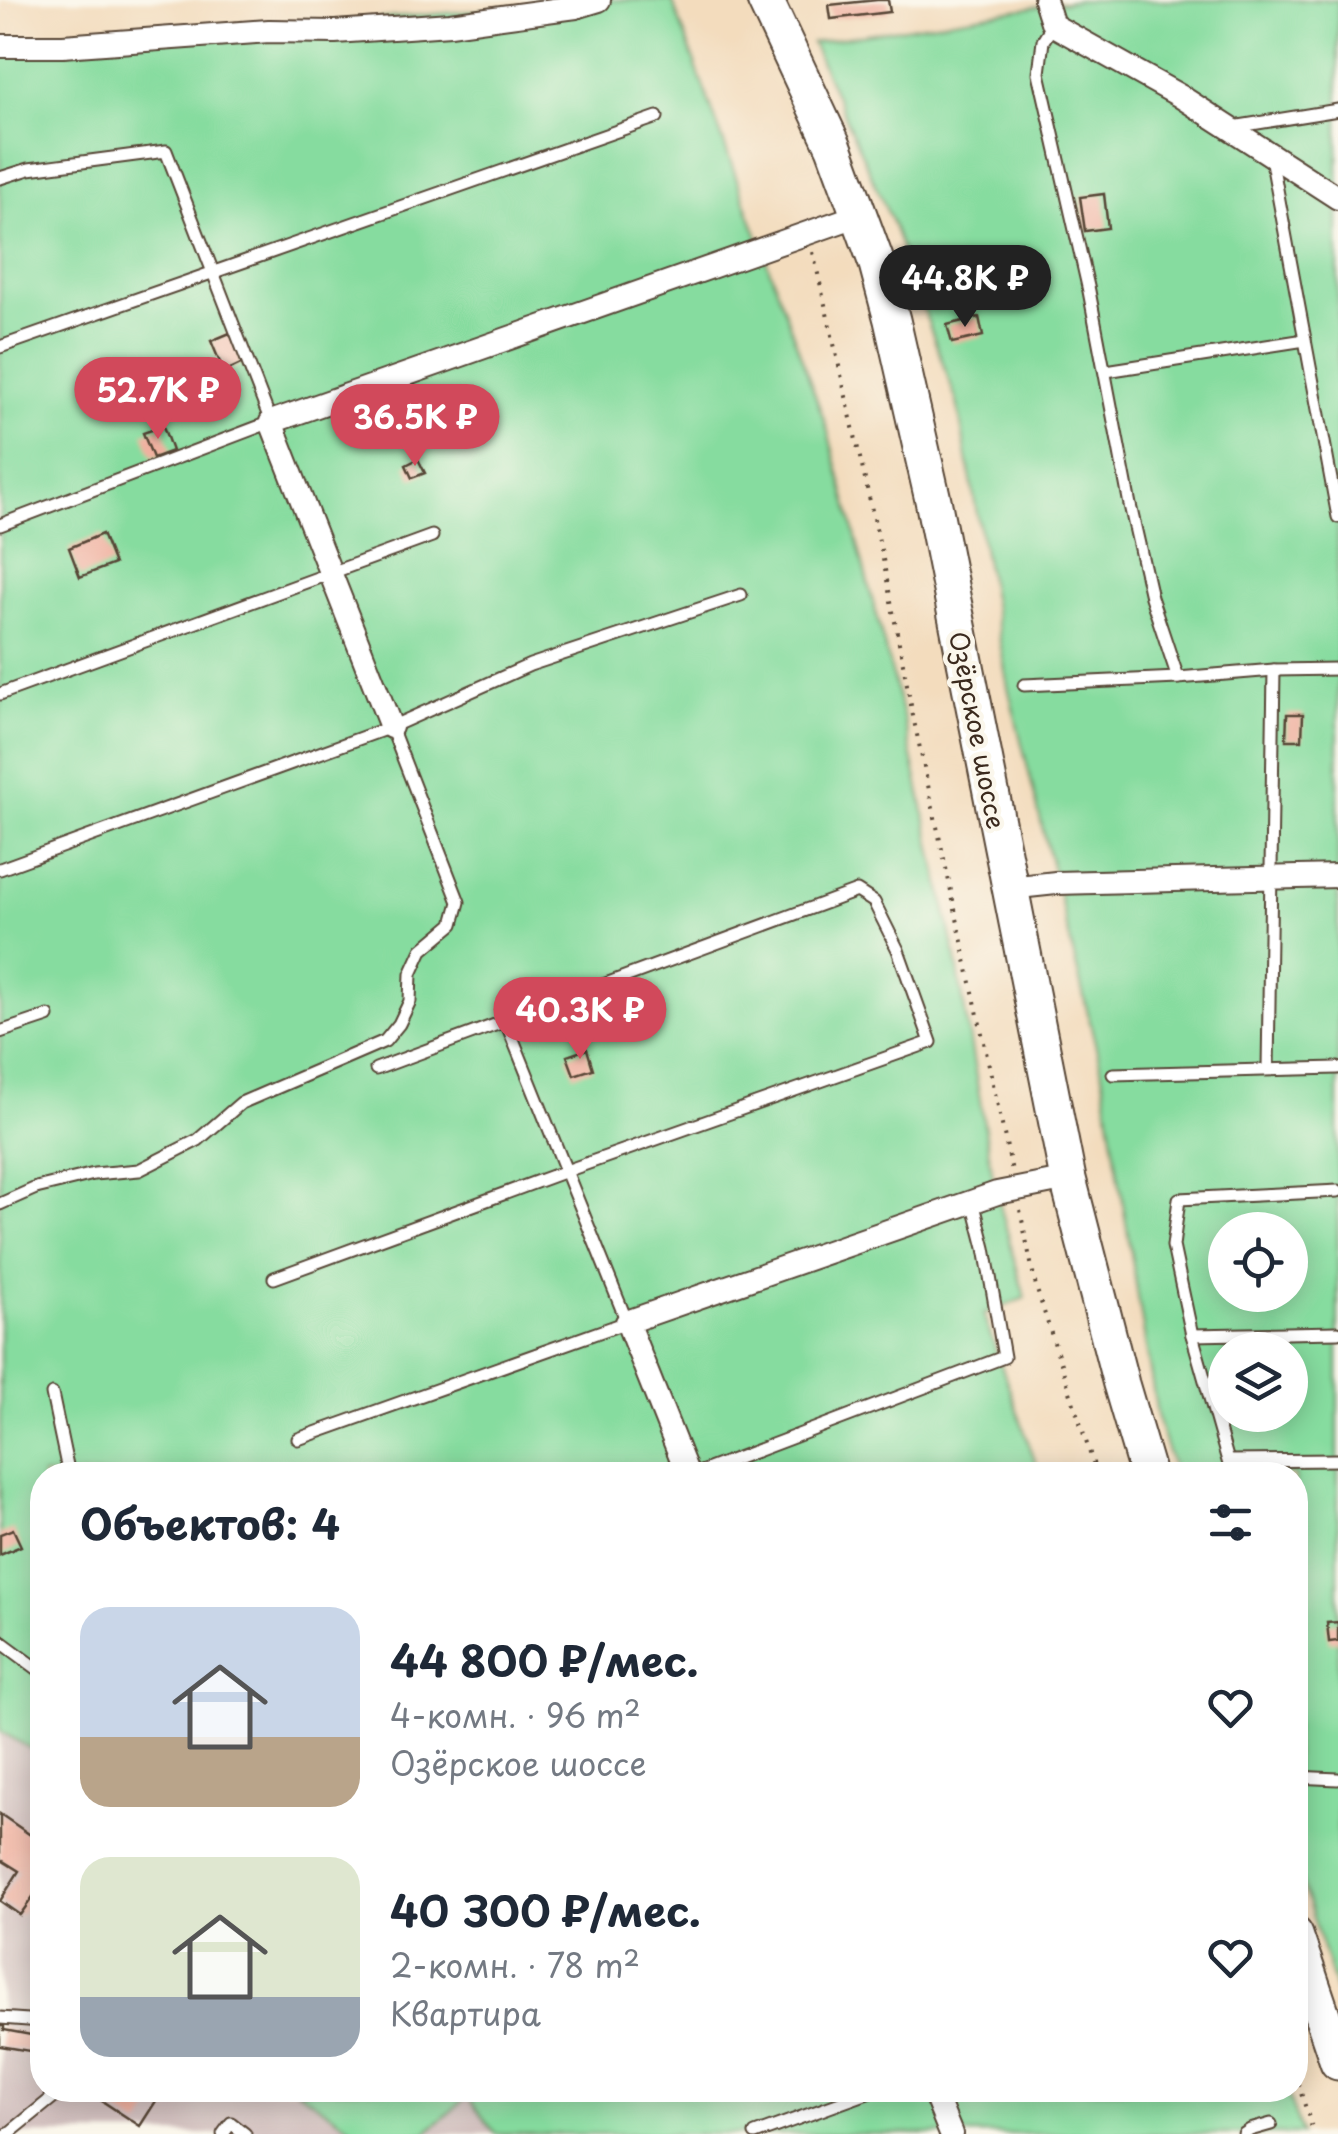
<!DOCTYPE html>
<html lang="ru">
<head>
<meta charset="utf-8">
<style>
  :root { --surface:#fff; --page:#f2f2f3; --text:#1f2937; --muted:#747a83; --accent:#d1495b }
  body { margin:0; font-family:"Playpen Sans",sans-serif; background:var(--page); color:var(--text); height:100vh; display:flex; flex-direction:column; font-size:38px; white-space:nowrap }
  * { box-sizing:border-box; margin:0 }
  p { font-size:32px; color:var(--muted) }
  .icon { flex:none; width:55px; height:55px; fill:none; stroke:currentColor; stroke-width:2; stroke-linecap:round; stroke-linejoin:round }
  .map { position:relative; flex:1; overflow:hidden }
  .drawer { position:absolute; left:30px; top:1462px; width:1278px; height:640px; display:flex; flex-direction:column; background:var(--surface); border-radius:40px; box-shadow:0 5px 25px #0003 }
  .drawer>* { flex:none }
  .controls { position:absolute; left:1208px; top:1212px; display:grid; gap:20px }
  .controls a { display:grid; place-items:center; width:100px; height:100px; border-radius:50%; background:var(--surface); box-shadow:0 5px 25px #0003; font-size:50px }
  .price { position:absolute; translate:-50% -85px; padding:0 22px; border-radius:35px; background:var(--accent); color:#fff; font-size:32px; line-height:65px; filter:drop-shadow(0 2px 5px #0008) }
  .price::after { content:''; position:absolute; left:50%; top:60px; width:30px; height:22px; margin-left:-15px; background:inherit; clip-path:polygon(0 0,100% 0,50% 100%) }
  .price.selected { background:#222; color:#fff }
  ul { padding:0; list-style:none }
  li { display:flex; align-items:center; gap:30px; height:250px; padding:0 50px }
  li span { display:grid; place-items:center; flex:none; width:280px; height:200px; border-radius:30px; color:#555 }
  li>.icon { margin-inline-start:auto }
  span .icon { width:120px; height:120px; fill:#fffc; stroke-width:1 }
  li b { font-size:42px }
  h2 { display:flex; justify-content:space-between; align-items:center; height:120px; padding:0 50px; font-size:42px }
  .map>svg:first-child { display:block }
</style>
</head>
<body>
<div class="map">
<svg width="1338" height="2134" viewBox="0 0 1338 2134">
  <rect width="100%" height="100%" fill="#fbf7ec"/>
  <filter id="ink" filterUnits="userSpaceOnUse"><feTurbulence type="fractalNoise" baseFrequency=".01" numOctaves="2"/><feDisplacementMap in="SourceGraphic" scale="20" xChannelSelector="R" yChannelSelector="G"/><feConvolveMatrix kernelMatrix="1 2 1 2 8 2 1 2 1" color-interpolation-filters="sRGB"/></filter>
  <filter id="wash" filterUnits="userSpaceOnUse"><feTurbulence type="fractalNoise" baseFrequency=".0048" numOctaves="4" result="noise"/><feDisplacementMap in="SourceGraphic" scale="40" xChannelSelector="R" yChannelSelector="G"/><feGaussianBlur stdDeviation="2.25" result="paint"/><feColorMatrix in="noise" values="0 0 0 0 0 0 0 0 0 0 0 0 0 0 0 0 0 1.4 0 .05"/><feComposite in="paint" operator="in"/></filter>
  <g filter="url(#wash)">
    <rect width="100%" height="100%" fill="#f3dcbd"/>
    <g fill="#d1bfbe">
      <path d="M0,1731L42,1755V2090H297L361,2134H0Z"/>
      <path d="M467,2097L496,2134H425Z"/>
    </g>
    <g fill="#86dc9f" stroke="#60835e" stroke-width="2.5" fill-rule="evenodd">
      <path d="M599,0H672L827,428L904,720L955,953L994,1183L1025,1298L983,1314L1040,1475H42V1755L0,1731V46H63Z"/>
      <path d="M1078,0H1338V1998L1295,1860V1475H1175L1158,1421L1101,1067L1008,687L957,402L891,220L812,43ZM1225,1230H1290V1295H1225ZM1225,1350H1290V1415H1225Z"/>
      <path d="M297,2090H1286L1302,2134H496L467,2097L425,2134H361Z"/>
    </g>
    <g id="blocks">
      <g fill="#f0b1a0">
        <path d="M877,0H888L890,12L831,19L829,5Z"/>
        <path d="M1104,194L1108,228L1085,231L1080,197Z"/>
        <path d="M979,317L983,336L952,343L947,325Z"/>
        <path d="M230,333L243,363L224,372L211,341Z"/>
        <path d="M163,426L172,451L153,458L143,433Z"/>
        <path d="M418,459L425,473L412,478L406,465Z"/>
        <path d="M102,534L114,564L80,577L69,548Z"/>
        <path d="M1287,714H1303L1302,740H1286Z"/>
        <path d="M587,1049L593,1069L574,1075L567,1056Z"/>
        <path d="M1031,1466L1034,1475H1003L1002,1474Z"/>
        <path d="M13,1529L21,1546L0,1555V1534Z"/>
        <path d="M1338,1622V1641L1329,1642L1327,1623Z"/>
        <path d="M0,1814L42,1843V1895L37,1891L20,1915L0,1901L19,1871L0,1859Z"/>
        <path d="M0,2026H4V2030L42,2037V2053L0,2046Z"/>
        <path d="M96,2090H145L158,2098L140,2126L93,2095Z"/>
      </g>
    </g>
  </g>
  <g filter="url(#ink)">
    <use href="#blocks" fill-opacity="0" stroke="#574536" stroke-width="2.5"/>
    <g fill="none" stroke-linecap="round" stroke-linejoin="round">
      <g stroke="#574536" stroke-width="15">
        <g id="lane">
          <path d="M1053,25L1043,41L1039,73L1089,291L1130,505L1151,597L1178,678"/>
          <path d="M1233,127L1338,110"/>
          <path d="M1271,157L1338,517"/>
          <path d="M0,178L29,169L166,151L271,422L0,525"/>
          <path d="M0,347L657,117"/>
          <path d="M1106,371L1305,340"/>
          <path d="M1024,685L1178,678L1274,670L1338,669"/>
          <path d="M0,694L432,536"/>
          <path d="M0,869L391,727L530,665L741,595"/>
          <path d="M0,1032L48,1016"/>
          <path d="M1268,1069L1274,670"/>
          <path d="M1113,1074L1338,1068"/>
          <path d="M0,1204L36,1188L94,1174L139,1170L198,1140L241,1103L385,1041L399,1024L410,1001L411,974L422,950L453,924L459,902L391,727"/>
          <path d="M274,1278L566,1171L931,1042L898,950L874,902L857,891L376,1069"/>
          <path d="M1192,1335L1338,1332"/>
          <path d="M52,1394L69,1475"/>
          <path d="M298,1439L627,1322L506,1022"/>
          <path d="M1229,1461L1338,1460"/>
          <path d="M693,1475L1004,1357L985,1248L973,1201"/>
          <path d="M1232,1475L1192,1335L1173,1246L1179,1199L1338,1191"/>
          <path d="M0,1641L42,1672"/>
          <path d="M1295,1777L1338,1779"/>
          <path d="M0,2018L42,2021"/>
          <path d="M8,2134L62,2090"/>
          <path d="M223,2134L231,2123L245,2134"/>
          <path d="M755,2134L876,2090"/>
          <path d="M1244,2134L1250,2130L1271,2124"/>
        </g>
      </g>
      <g stroke="#574536" stroke-width="26">
        <g id="street">
          <path d="M1045,0L1053,25L1180,96L1338,198"/>
          <path d="M0,46H63L269,31L335,32L450,24L576,7L599,0"/>
          <path d="M391,727L271,422L859,215"/>
          <path d="M1009,888L1056,883L1338,876"/>
          <path d="M688,1475L627,1322L997,1193L1068,1179"/>
          <path d="M933,2090L951,2134"/>
        </g>
      </g>
      <g stroke="#574536" stroke-width="39">
        <g id="primary">
          <path d="M765,0L834,147L877,264L892,320L933,500L1068,1179L1121,1384L1148,1475"/>
          <path d="M1295,1935L1338,2062"/>
        </g>
      </g>
      <g stroke="#574536" stroke-width="4" stroke-dasharray="2.5 8" stroke-linecap="butt">
        <path d="M813,252L882,554L914,721L1012,1171"/>
        <path d="M1020,1210L1036,1287L1097,1475"/>
        <path d="M1295,2074L1314,2134"/>
      </g>
      <use href="#lane" stroke="#fff" stroke-width="11"/>
      <use href="#street" stroke="#fff" stroke-width="22"/>
      <use href="#primary" stroke="#fff" stroke-width="35"/>
    </g>
  </g>
  <g text-anchor="middle" dominant-baseline="central" stroke-width="9" stroke-linejoin="round" paint-order="stroke">
    <g font-size="25" fill="#3b2a1e" stroke="#fbf7ec">
      <text transform="translate(978 730) rotate(79)">Озёрское шоссе</text>
    </g>
  </g>
</svg>
<div class="controls">
<a><svg class="icon" aria-label="locate" viewBox="0 0 24 24"><circle cx="12" cy="12" r="6"/><path d="M12 2v4M12 18v4M2 12h4M18 12h4"/></svg></a>
<a><svg class="icon" aria-label="layers" viewBox="0 0 24 24"><path d="M12 4l9 5-9 5-9-5zM3 14l9 5 9-5"/></svg></a>
</div>
<b class="price selected" style="left:965px;top:330px">44.8K ₽</b>
<b class="price" style="left:158px;top:442px">52.7K ₽</b>
<b class="price" style="left:415px;top:469px">36.5K ₽</b>
<b class="price" style="left:580px;top:1062px">40.3K ₽</b>
<section class="drawer">
<h2>Объектов: 4<svg class="icon" aria-label="filters" viewBox="0 0 24 24"><path d="M4 7h16M4 17h16"/><circle cx="9" cy="7" r="2"/><circle cx="15" cy="17" r="2"/></svg></h2>
<ul>
<li><span style="background:linear-gradient(#c9d6e8 65%,#b9a48a 0)"><svg class="icon" aria-label="home" viewBox="0 0 24 24"><path d="M3 11l9-7 9 7M6 9v11h12V9"/></svg></span><div><b>44 800 ₽/мес.</b><p>4-комн. · 96 m²</p><p>Озёрское шоссе</p></div><svg class="icon" aria-label="heart" viewBox="0 0 24 24"><path d="M12 20l-8-8c-3-5 5-10 8-4 3-6 11-1 8 4z"/></svg></li>
<li><span style="background:linear-gradient(#dfe7d0 70%,#9aa5b1 0)"><svg class="icon" aria-label="home" viewBox="0 0 24 24"><path d="M3 11l9-7 9 7M6 9v11h12V9"/></svg></span><div><b>40 300 ₽/мес.</b><p>2-комн. · 78 m²</p><p>Квартира</p></div><svg class="icon" aria-label="heart" viewBox="0 0 24 24"><path d="M12 20l-8-8c-3-5 5-10 8-4 3-6 11-1 8 4z"/></svg></li>
</ul>
</section>
</div>
</body>
</html>
